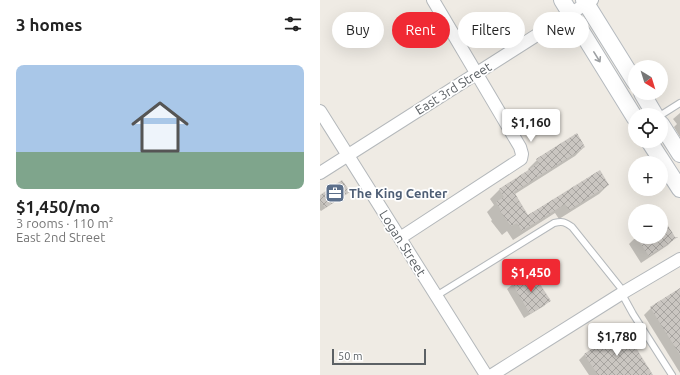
<!DOCTYPE html>
<html lang="en">
<head>
<meta charset="utf-8">
<style>
  :root { --surface:#fff; --page:#f2f2f2; --text:#222; --muted:#767676; --line:#e0e0e0; --accent:#f02933 }
  body { margin:0; font-family:Ubuntu,sans-serif; background:var(--page); color:var(--text); height:100vh; display:flex; flex-direction:column; font-size:15px; white-space:nowrap }
  * { box-sizing:border-box; margin:0 }
  p { font-size:13px; color:var(--muted) }
  .icon { flex:none; width:22px; height:22px; fill:none; stroke:currentColor; stroke-width:2; stroke-linecap:round; stroke-linejoin:round }
  .map { position:relative; flex:1; overflow:hidden }
  .drawer { display:flex; flex-direction:column; background:var(--surface); width:320px }
  .drawer>* { flex:none }
  .hud { position:absolute; left:12px; top:12px; width:288px; height:36px; display:flex; gap:8px }
  .needle { width:26px; rotate:142deg }
  .controls { position:absolute; left:308px; top:60px; display:grid; gap:8px }
  .controls a { display:grid; place-items:center; width:40px; height:40px; border-radius:50%; background:var(--surface); box-shadow:0 4px 16px #0002; font-size:20px }
  .scale { position:absolute; left:12px; bottom:10px; width:94px; box-sizing:border-box; padding-left:4px; border:2px solid #5c6165; border-top:0; font-size:11px; line-height:14px; white-space:nowrap; color:#5c6165; -webkit-text-stroke:3px #fff; paint-order:stroke }
  .price { position:absolute; translate:-50% -34px; padding:0 9px; border-radius:4px; background:#fff; color:#222; font-size:13px; line-height:26px; filter:drop-shadow(0 1px 2px #0008) }
  .price::after { content:''; position:absolute; left:50%; top:24px; width:12px; height:9px; margin-left:-6px; background:inherit; clip-path:polygon(0 0,100% 0,50% 100%) }
  .price.selected { background:var(--accent); color:#fff }
  ul { padding:0; list-style:none }
  li { display:grid; align-content:center; gap:8px; height:212px; padding:0 16px }
  li+li { border-top:1px solid var(--line) }
  li span { display:grid; place-items:center; height:124px; border-radius:8px; color:#555 }
  li>.icon { margin-inline-start:auto }
  span .icon { width:72px; height:72px; fill:#fffc; stroke-width:1 }
  li b { font-size:17px }
  h2 { display:flex; justify-content:space-between; align-items:center; height:48px; padding:0 16px; font-size:17px }
  .pill { padding:0 14px; border-radius:18px; background:var(--surface); box-shadow:0 4px 16px #0002; font-size:14px; line-height:36px }
  .pill.selected { background:var(--accent); color:#fff }
  main { display:flex; flex:1; min-height:0 }
  .map>svg:first-child { display:block }
</style>
</head>
<body>
<main>
<section class="drawer">
<h2>3 homes<svg class="icon" aria-label="filters" viewBox="0 0 24 24"><path d="M4 7h16M4 17h16"/><circle cx="9" cy="7" r="2"/><circle cx="15" cy="17" r="2"/></svg></h2>
<ul>
<li><span style="background:linear-gradient(#a9c7e8 70%,#7fa58c 0)"><svg class="icon" aria-label="home" viewBox="0 0 24 24"><path d="M3 11l9-7 9 7M6 9v11h12V9"/></svg></span><div><b>$1,450/mo</b><p>3 rooms · 110 m²</p><p>East 2nd Street</p></div></li>
</ul>
</section>
<div class="map">
<svg width="360" height="375" viewBox="0 0 360 375">
  <defs>
    <pattern id="building-cross-hatch" width="8" height="8" patternUnits="userSpaceOnUse"><rect width="8" height="8" fill="#cac6c1"/><path d="M0 0l8 8M0 8l8-8" fill="none" stroke="#a7a4a0"/></pattern>
  </defs>
  <rect width="100%" height="100%" fill="#efebe4"/>
  <g fill="#0003">
    <path d="M360,113V137L354,127L357,124L353,119Z"/>
    <path d="M264,147L255,156L195,194L208,216L288,185L279,194L239,219L235,213L193,240L187,231L182,235L171,221L172,220L167,212L174,205L170,199L179,190L209,171L208,169L217,160Z"/>
    <path d="M29,192L25,195L1,211L0,210V196Z"/>
    <path d="M341,221L355,238L348,245L321,263L309,244L316,237H341Z"/>
    <path d="M193,284L229,301L224,306L204,318L187,289Z"/>
    <path d="M360,289V373L324,315L331,308Z"/>
    <path d="M300,329L331,375H269L259,360L264,355L278,346L283,340Z"/>
  </g>
  <g fill="url(#building-cross-hatch)">
    <path d="M257,133L265,147L194,192L208,215L280,170L289,185L249,210L245,204L202,231L197,223L191,226L180,211L181,210L176,202L184,197L179,189L219,163L216,159Z"/>
    <path d="M22,180L30,192L5,208L0,201V195Z"/>
    <path d="M341,214L355,237H358L329,256L316,237H341Z"/>
    <path d="M210,271L219,285L220,284L231,301L210,314L192,283Z"/>
    <path d="M360,288V355L330,307Z"/>
    <path d="M300,328L303,333L308,335L333,375H278L264,354L284,341L283,339Z"/>
  </g>
  <g fill="none" stroke-linecap="round" stroke-linejoin="round">
    <g stroke="#b4b8bb" stroke-width="8">
      <g id="lane">
        <path d="M341,115L360,103"/>
        <path d="M302,294L313,314L352,375"/>
        <path d="M116,296L234,223C243,221 245,222 252,227L304,292"/>
      </g>
    </g>
    <g stroke="#b4b8bb" stroke-width="14">
      <g id="street">
        <path d="M0,111L166,375"/>
        <path d="M0,173L272,0"/>
        <path d="M80,238L201,159L202,154L200,147L113,0"/>
        <path d="M172,375L304,292L360,259"/>
      </g>
    </g>
    <g stroke="#b5babf" stroke-width="18">
      <g id="secondary">
        <path d="M242,0L315,118"/>
        <path d="M264,0L315,82"/>
        <path d="M322,93L335,115"/>
        <path d="M341,124L360,154"/>
        <path d="M329,141L360,189"/>
      </g>
    </g>
    <use href="#lane" stroke="#fff" stroke-width="6"/>
    <use href="#street" stroke="#fff" stroke-width="12"/>
    <use href="#secondary" stroke="#fff" stroke-width="16"/>
  </g>
  <defs><path id="oneway-shaft" d="M-6 0H5M1.5-3L5.5 0L1.5 3" fill="none" stroke-width="1.6" stroke-linecap="round" stroke-linejoin="round"/></defs>
  <use stroke="#9da0a3" href="#oneway-shaft" transform="translate(277 57) rotate(58)"/>
  <defs>
    <g id="office-square" transform="scale(1)"><rect x="-9" y="-9" width="18" height="18" rx="4" fill="#5c6f8a" stroke="#fff"/><path d="M-6-3h4V-5.5h4V-3h4V5H-6ZM-1-4.5V-3h2v-1.5ZM-6 0V1H6V0Z" fill="#fff"/></g>
  </defs>
  <g fill-rule="evenodd">
    <use href="#office-square" x="15" y="193"/>
  </g>
  <g text-anchor="middle" dominant-baseline="central" stroke-width="3.5" stroke-linejoin="round" paint-order="stroke">
    <g font-size="13" fill="#5c6165" stroke="#fff">
      <text transform="translate(133 88) rotate(-32)">East 3rd Street</text>
      <text transform="translate(83 243) rotate(58)">Logan Street</text>
    </g>
    <g font-size="13" font-weight="bold" fill="#4e5e75" stroke="#fff" text-anchor="start">
      <text x="29" y="193">The King Center</text>
    </g>
  </g>
</svg>
<div class="controls">
<a><svg class="needle" viewBox="-14 -14 28 28"><path d="M0-13l5 13h-10z" fill="#e53935"/><path d="M0 13l5-13h-10z" fill="#767676"/></svg></a>
<a><svg class="icon" aria-label="locate" viewBox="0 0 24 24"><circle cx="12" cy="12" r="6"/><path d="M12 2v4M12 18v4M2 12h4M18 12h4"/></svg></a>
<a>+</a>
<a>−</a>
</div>
<div class="scale">50 m</div>
<b class="price" style="left:211px;top:143px">$1,160</b>
<b class="price selected" style="left:211px;top:293px">$1,450</b>
<b class="price" style="left:297px;top:357px">$1,780</b>
<div class="hud">
<a class="pill">Buy</a>
<a class="pill selected">Rent</a>
<a class="pill">Filters</a>
<a class="pill">New</a>
</div>
</div>
</main>
</body>
</html>
